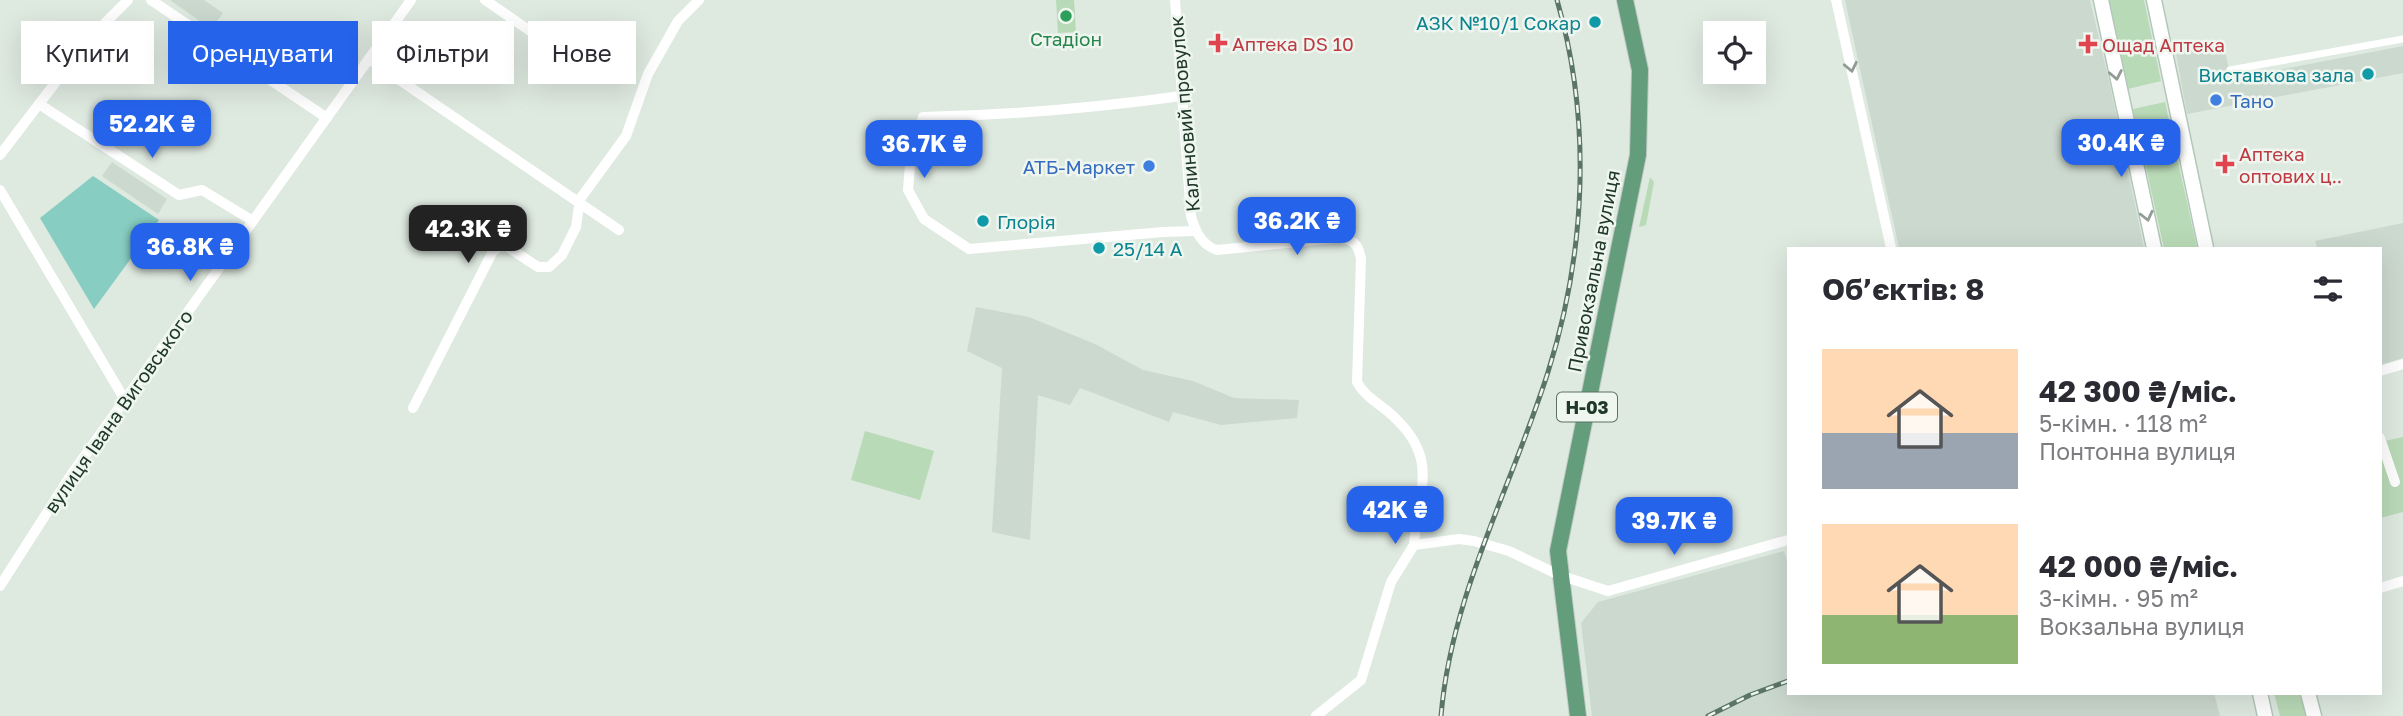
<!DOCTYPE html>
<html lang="uk">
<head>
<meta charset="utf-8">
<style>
  :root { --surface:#fff; --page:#f2f2f3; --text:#2b2b33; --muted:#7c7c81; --accent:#2563eb }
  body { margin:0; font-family:"Golos Text",sans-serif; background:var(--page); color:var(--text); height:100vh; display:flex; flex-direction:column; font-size:26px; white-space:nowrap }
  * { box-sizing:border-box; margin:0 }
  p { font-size:23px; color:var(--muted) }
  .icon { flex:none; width:38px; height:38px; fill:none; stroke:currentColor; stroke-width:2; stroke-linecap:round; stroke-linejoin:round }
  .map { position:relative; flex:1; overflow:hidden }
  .side { position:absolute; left:1787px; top:247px; width:595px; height:448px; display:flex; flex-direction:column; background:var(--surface); border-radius:0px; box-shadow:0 7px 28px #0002 }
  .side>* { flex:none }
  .top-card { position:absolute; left:21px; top:21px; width:665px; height:63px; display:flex; gap:14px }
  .tools { position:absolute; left:1703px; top:21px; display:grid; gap:14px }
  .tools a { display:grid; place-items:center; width:63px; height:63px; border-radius:0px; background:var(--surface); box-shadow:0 7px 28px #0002; font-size:35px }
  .price { position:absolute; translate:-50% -60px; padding:0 16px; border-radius:14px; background:var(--accent); color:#fff; font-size:23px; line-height:46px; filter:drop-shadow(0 2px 4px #0008) }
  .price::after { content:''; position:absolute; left:50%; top:42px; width:21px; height:16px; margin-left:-10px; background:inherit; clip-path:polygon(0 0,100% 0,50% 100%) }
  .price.active { background:#222; color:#fff }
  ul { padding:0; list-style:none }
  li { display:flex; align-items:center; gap:21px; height:175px; padding:0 35px }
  li span { display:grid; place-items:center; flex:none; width:196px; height:140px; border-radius:0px; color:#555 }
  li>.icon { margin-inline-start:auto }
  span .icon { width:84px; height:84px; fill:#fffc; stroke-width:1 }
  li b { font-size:30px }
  h2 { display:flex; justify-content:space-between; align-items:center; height:84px; padding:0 35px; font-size:30px }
  .pill { padding:0 24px; border-radius:0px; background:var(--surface); box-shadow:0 7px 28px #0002; font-size:24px; line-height:63px }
  .pill.active { background:var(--accent); color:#fff }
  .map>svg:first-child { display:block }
</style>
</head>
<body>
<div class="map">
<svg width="2403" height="716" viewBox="0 0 2403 716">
  <rect width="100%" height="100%" fill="#dee9e0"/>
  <g fill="#ccd9cf">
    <path d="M170,0H204L223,13L211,29Z"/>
    <path d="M1845,0H2090L2110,85L2144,248H1899Z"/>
    <path d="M263,23L313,59L308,67L258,31Z"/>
    <path d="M246,27L255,33L241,55L232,49Z"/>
    <path d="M257,42L298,69L290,82L249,55Z"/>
    <path d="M2224,46L2231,79L2403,46V73L2187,114L2176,54Z"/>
    <path d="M112,162L167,199L158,214L102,176Z"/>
    <path d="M2403,223V358L2380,365V248H2317L2315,241Z"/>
    <path d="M976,307L1029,317L1095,344L1143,370L1193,381L1234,398L1299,400L1297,418L1221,425L1173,412L1169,422L1080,388L1070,405L1038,395L1030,540L992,532L1002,368L967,351Z"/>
    <path d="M1784,551L1788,564V693H2214L2220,716H1592L1581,623L1598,602Z"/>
  </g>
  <g fill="#b9dab7">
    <path d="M1056,0H1074L1076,32L1058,33Z"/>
    <path d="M2109,0H2144L2161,81L2128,89Z"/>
    <path d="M2165,102L2197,248H2164L2133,109Z"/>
    <path d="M1650,177L1654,182L1646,225L1639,227Z"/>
    <path d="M865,431L934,451L920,500L851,480Z"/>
    <path d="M2403,437V512L2380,518V442Z"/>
    <path d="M2274,693H2300L2306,716H2280Z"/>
  </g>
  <path fill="#87cdc1" d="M93,176L159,220L94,309L40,218Z"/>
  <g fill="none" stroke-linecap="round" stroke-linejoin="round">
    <g stroke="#b2c8b9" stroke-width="17">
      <g id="secondary">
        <path d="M2101,0L2154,248"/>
        <path d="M2154,0L2206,248"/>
        <path d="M2260,693L2265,716"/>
        <path d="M2308,693L2314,716"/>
      </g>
    </g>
    <g stroke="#c1c7c3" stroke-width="18">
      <path id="primary" d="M1578,716L1558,551L1638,155L1640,70L1625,0"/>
    </g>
    <path stroke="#fff" stroke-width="7" d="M2230,70L2403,39"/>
    <g stroke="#fff" stroke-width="10">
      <path d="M151,0L327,118"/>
      <path d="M485,0L584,68"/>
      <path d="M1175,0L1191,216C1195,230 1201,245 1217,250L1337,238C1353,239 1358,243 1361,259L1357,382C1366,399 1383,405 1396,419C1440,461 1417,492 1414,545"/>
      <path d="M1836,0L1891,248"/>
      <path d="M369,59L619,230"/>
      <path d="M1181,96C1095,108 1010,115 923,117L910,165L908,190L924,219L969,249L1163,232L1195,231"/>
      <path d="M39,104L179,195L202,190L253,221"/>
      <path d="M0,155L88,40L128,0"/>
      <path d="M0,190L125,400"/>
      <path d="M2380,371L2403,364"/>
      <path d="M413,408L493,251L499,247L506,246L538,267H549L562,255L576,227L580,199L626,136L648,74L678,21L699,0"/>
      <path d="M2380,438L2395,482"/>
      <path d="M0,586L71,475L411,0"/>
      <path d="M2380,588L2403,581"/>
      <path d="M1316,716L1361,680L1391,582L1414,545L1459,539L1474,541L1509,551L1559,575L1608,591L1788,540"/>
    </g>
    <use href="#secondary" stroke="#fff" stroke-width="14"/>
    <use href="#primary" stroke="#649d7c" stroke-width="16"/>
    <g stroke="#5a7465" stroke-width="5">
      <g id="rail">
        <path d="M1441,716C1451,595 1512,486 1548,372C1586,252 1592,121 1557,0"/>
        <path d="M1708,716L1750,695L1788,681"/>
      </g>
    </g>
    <use href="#rail" stroke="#eef6ef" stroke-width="2.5" stroke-dasharray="8" stroke-linecap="butt"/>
  </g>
  <defs><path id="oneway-chevron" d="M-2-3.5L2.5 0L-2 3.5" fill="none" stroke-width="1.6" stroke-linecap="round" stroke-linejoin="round" transform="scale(1.75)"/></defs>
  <g stroke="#909c94">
    <use href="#oneway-chevron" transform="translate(1851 67) rotate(78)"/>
    <use href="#oneway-chevron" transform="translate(2116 75) rotate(79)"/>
    <use href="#oneway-chevron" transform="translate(2147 216) rotate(77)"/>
  </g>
  <circle fill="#2e9e5b" stroke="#eef6ef" stroke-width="2.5" cx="1066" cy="16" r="7"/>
  <g fill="#0f9aa8" stroke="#eef6ef" stroke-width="2.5">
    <circle cx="1595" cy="22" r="7"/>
    <circle cx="2368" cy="74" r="7"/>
    <circle cx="983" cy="221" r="7"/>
    <circle cx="1099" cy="248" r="7"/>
  </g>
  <g fill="#e0444e" stroke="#eef6ef" stroke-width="2.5">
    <path d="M1214.5 32.5h7v7h7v7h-7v7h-7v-7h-7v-7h7z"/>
    <path d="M2084.5 33.5h7v7h7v7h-7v7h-7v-7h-7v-7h7z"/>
    <path d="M2221.5 153.5h7v7h7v7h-7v7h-7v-7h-7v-7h7z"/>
  </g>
  <g fill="#3f7fe0" stroke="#eef6ef" stroke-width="2.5">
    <circle cx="2216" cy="100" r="7"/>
    <circle cx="1149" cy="166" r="7"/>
  </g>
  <g text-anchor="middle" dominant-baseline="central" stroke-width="5" stroke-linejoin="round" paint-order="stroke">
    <rect fill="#eef6ef" stroke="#5e7165" stroke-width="2" x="1557" y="392.5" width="60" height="29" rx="5"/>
    <g font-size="18" font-weight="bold" fill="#20382a">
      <text x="1587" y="407">Н-03</text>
    </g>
    <g font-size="19" fill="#0d838f" stroke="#eef6ef" text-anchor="end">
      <text x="1581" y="22">АЗК №10/1 Сокар</text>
      <text x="2354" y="74">Виставкова зала</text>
      <text x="997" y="221" text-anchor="start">Глорія</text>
      <text x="1113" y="248" text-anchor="start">25/14 А</text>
    </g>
    <g font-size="19" fill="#27864d" stroke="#eef6ef">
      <text x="1066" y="38">Стадіон</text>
    </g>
    <g font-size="19" fill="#be3a42" stroke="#eef6ef" text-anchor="start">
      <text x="1232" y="43">Аптека DS 10</text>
      <text x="2102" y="44">Ощад Аптека</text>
      <text x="2239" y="153">Аптека<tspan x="2239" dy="22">оптових ц‥</tspan></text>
    </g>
    <g font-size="19" fill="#366cbe" stroke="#eef6ef" text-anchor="start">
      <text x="2230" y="100">Тано</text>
      <text x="1135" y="166" text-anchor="end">АТБ-Маркет</text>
    </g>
    <g font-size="19" fill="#20382a" stroke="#eef6ef">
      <text transform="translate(1184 114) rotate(-95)">Калиновий провулок</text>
      <text transform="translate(1593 271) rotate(-79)">Привокзальна вулиця</text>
      <text transform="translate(118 411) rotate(-55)">вулиця Івана Виговського</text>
    </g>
  </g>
</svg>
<div class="tools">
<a><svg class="icon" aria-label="locate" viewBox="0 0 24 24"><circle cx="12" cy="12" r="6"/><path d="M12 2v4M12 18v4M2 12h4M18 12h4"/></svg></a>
</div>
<b class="price" style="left:152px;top:160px">52.2K ₴</b>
<b class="price" style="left:2121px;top:179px">30.4K ₴</b>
<b class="price" style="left:924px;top:180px">36.7K ₴</b>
<b class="price" style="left:1297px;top:257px">36.2K ₴</b>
<b class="price active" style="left:468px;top:265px">42.3K ₴</b>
<b class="price" style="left:190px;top:283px">36.8K ₴</b>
<b class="price" style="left:1395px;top:546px">42K ₴</b>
<b class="price" style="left:1674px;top:557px">39.7K ₴</b>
<div class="top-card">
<a class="pill">Купити</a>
<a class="pill active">Орендувати</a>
<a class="pill">Фільтри</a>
<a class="pill">Нове</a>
</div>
<section class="side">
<h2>Об’єктів: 8<svg class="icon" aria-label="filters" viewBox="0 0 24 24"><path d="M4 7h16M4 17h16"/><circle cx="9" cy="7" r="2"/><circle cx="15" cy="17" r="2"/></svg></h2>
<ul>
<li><span style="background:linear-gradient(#ffd9b3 60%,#9aa5b1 0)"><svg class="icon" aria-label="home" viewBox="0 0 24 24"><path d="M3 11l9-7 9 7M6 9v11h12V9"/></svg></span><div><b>42 300 ₴/міс.</b><p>5-кімн. · 118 m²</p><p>Понтонна вулиця</p></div></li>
<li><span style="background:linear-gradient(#ffd9b3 65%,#8fb573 0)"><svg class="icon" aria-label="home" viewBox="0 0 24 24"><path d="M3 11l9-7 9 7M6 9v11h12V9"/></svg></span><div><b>42 000 ₴/міс.</b><p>3-кімн. · 95 m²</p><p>Вокзальна вулиця</p></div></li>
</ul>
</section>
</div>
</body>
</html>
